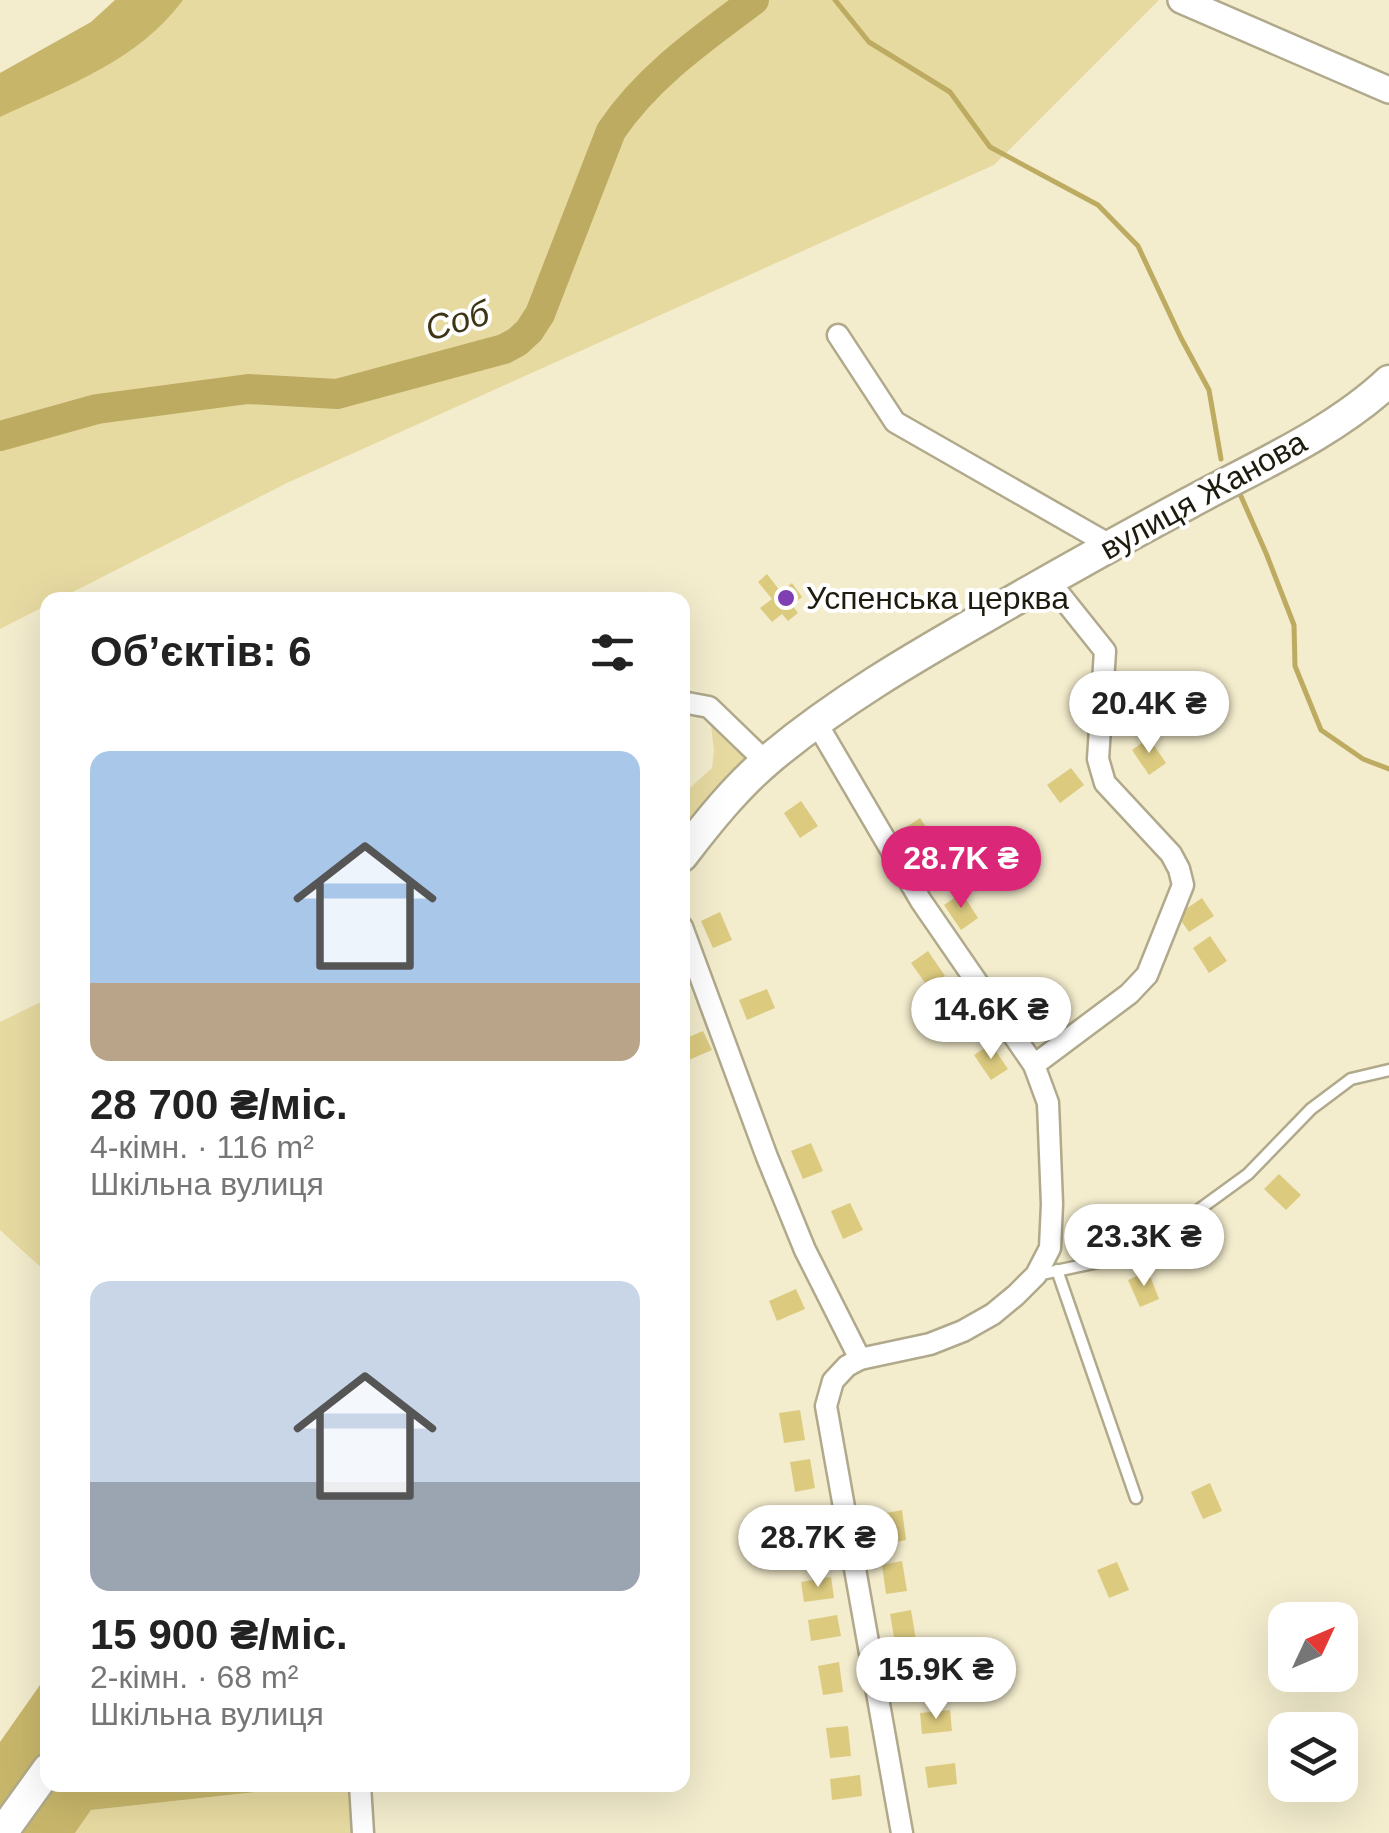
<!DOCTYPE html>
<html lang="uk">
<head>
<meta charset="utf-8">
<style>
  :root { --surface:#fff; --page:#f6f6f6; --text:#222; --muted:#767676; --accent:#db2777 }
  body { margin:0; font-family:Helvetica,sans-serif; background:var(--page); color:var(--text); height:100vh; display:flex; flex-direction:column; font-size:38px; white-space:nowrap }
  * { box-sizing:border-box; margin:0 }
  p { font-size:32px; color:var(--muted) }
  .icon { flex:none; width:55px; height:55px; fill:none; stroke:currentColor; stroke-width:2; stroke-linecap:round; stroke-linejoin:round }
  .map { position:relative; flex:1; overflow:hidden }
  .sheet { position:absolute; left:40px; top:592px; width:650px; height:1200px; display:flex; flex-direction:column; background:var(--surface); border-radius:20px; box-shadow:0 10px 40px #0002 }
  .sheet>* { flex:none }
  .needle { width:65px; rotate:46deg }
  .buttons { position:absolute; left:1268px; top:1602px; display:grid; gap:20px }
  .buttons a { display:grid; place-items:center; width:90px; height:90px; border-radius:20px; background:var(--surface); box-shadow:0 10px 40px #0002; font-size:50px }
  .price { position:absolute; translate:-50% -85px; padding:0 22px; border-radius:35px; background:#fff; color:#222; font-size:32px; line-height:65px; filter:drop-shadow(0 2px 5px #0008) }
  .price::after { content:''; position:absolute; left:50%; top:60px; width:30px; height:22px; margin-left:-15px; background:inherit; clip-path:polygon(0 0,100% 0,50% 100%) }
  .price.on { background:var(--accent); color:#fff }
  ul { padding:0; list-style:none }
  li { display:grid; align-content:center; gap:20px; height:530px; padding:0 50px }
  li span { display:grid; place-items:center; height:310px; border-radius:20px; color:#555 }
  li>.icon { margin-inline-start:auto }
  span .icon { width:180px; height:180px; fill:#fffc; stroke-width:1 }
  li b { font-size:42px }
  h2 { display:flex; justify-content:space-between; align-items:center; height:120px; padding:0 50px; font-size:42px }
  .map>svg:first-child { display:block }
</style>
</head>
<body>
<div class="map">
<svg width="1389" height="1833" viewBox="0 0 1389 1833">
  <rect width="100%" height="100%" fill="#f3eccd"/>
  <g fill="#e7daa1">
    <path d="M142,0H1159L994,165L289,482L57,600H48L47,605L0,629V91Z"/>
    <path d="M709,707L766,762L683,856L682,795L712,768L714,751Z"/>
    <path d="M47,999V1273L0,1230V1022Z"/>
    <path d="M319,1785H360L363,1833H75L91,1810Z"/>
  </g>
  <g fill="#c7b66a">
    <path d="M115,0H183C138,61 66,86 0,117V73L91,22Z"/>
    <path d="M47,1675L48,1785H319L91,1810L75,1833H0V1742Z"/>
  </g>
  <g fill="none" stroke-linecap="round" stroke-linejoin="round">
    <g stroke="#bcab60" stroke-width="5">
      <path d="M835,0L869,42L950,92L990,147L1098,205L1138,246L1181,338L1209,390L1221,459"/>
      <path d="M1240,494L1266,553L1294,625L1295,666L1321,730L1363,759L1389,769"/>
    </g>
    <path stroke="#bcab60" stroke-width="30" d="M0,436L97,409L248,389L337,394L504,349L517,342L529,331L540,314L611,131C648,76 702,39 754,0"/>
  </g>
  <g fill="#dccb7f">
    <path d="M767,574L781,592L792,583L802,597L792,605L798,613L788,621L782,614L772,622L760,608L772,599L758,582Z"/>
    <path d="M1149,738L1166,763L1149,775L1132,750Z"/>
    <path d="M1071,768L1084,785L1060,803L1047,785Z"/>
    <path d="M801,801L818,826L800,838L784,813Z"/>
    <path d="M920,818L937,843L919,854L902,830Z"/>
    <path d="M962,893L978,918L961,930L944,905Z"/>
    <path d="M1202,898L1214,916L1189,932L1177,915Z"/>
    <path d="M720,912L732,940L713,948L701,921Z"/>
    <path d="M1210,936L1227,961L1209,973L1193,948Z"/>
    <path d="M928,951L945,976L928,987L911,963Z"/>
    <path d="M767,989L775,1008L747,1020L739,1000Z"/>
    <path d="M1035,998L1050,1023L1034,1032L1018,1008Z"/>
    <path d="M703,1031L712,1050L684,1062L682,1040Z"/>
    <path d="M991,1044L1008,1069L991,1080L974,1055Z"/>
    <path d="M811,1143L823,1171L803,1179L791,1151Z"/>
    <path d="M1279,1174L1301,1195L1286,1210L1264,1189Z"/>
    <path d="M850,1203L863,1230L843,1239L831,1211Z"/>
    <path d="M1148,1271L1159,1299L1140,1307L1128,1280Z"/>
    <path d="M796,1289L805,1309L777,1321L769,1301Z"/>
    <path d="M800,1410L805,1440L784,1443L779,1413Z"/>
    <path d="M810,1459L815,1488L795,1492L790,1462Z"/>
    <path d="M1210,1483L1222,1511L1203,1519L1191,1492Z"/>
    <path d="M902,1510L906,1540L886,1544L881,1514Z"/>
    <path d="M820,1516L825,1545L804,1549L800,1519Z"/>
    <path d="M902,1561L907,1591L886,1594L882,1565Z"/>
    <path d="M1117,1562L1129,1590L1109,1598L1097,1570Z"/>
    <path d="M831,1577L834,1598L804,1602L801,1582Z"/>
    <path d="M911,1610L916,1640L895,1643L890,1614Z"/>
    <path d="M837,1615L841,1636L811,1641L808,1620Z"/>
    <path d="M839,1662L843,1692L823,1695L818,1666Z"/>
    <path d="M920,1662L925,1691L905,1695L900,1665Z"/>
    <path d="M950,1710L952,1731L922,1734L920,1713Z"/>
    <path d="M848,1726L851,1756L830,1758L826,1728Z"/>
    <path d="M955,1763L957,1784L928,1788L925,1767Z"/>
    <path d="M860,1775L862,1796L832,1800L830,1779Z"/>
  </g>
  <g fill="none" stroke-linecap="round" stroke-linejoin="round">
    <g stroke="#b0a98b" stroke-width="15">
      <g id="service">
        <path d="M1057,1270L1136,1498"/>
        <path d="M1037,1275L1103,1261L1171,1230L1248,1174L1311,1109L1351,1079L1389,1070"/>
      </g>
    </g>
    <g stroke="#b0a98b" stroke-width="25">
      <g id="minor">
        <path d="M838,335L895,422L1110,545"/>
        <path d="M682,702L709,707L766,762"/>
        <path d="M816,722L921,901L1034,1065L1048,1103L1052,1204L1050,1248L1036,1275L1016,1295L993,1314L963,1331L930,1344L860,1359L847,1366L833,1381L826,1406L902,1833"/>
        <path d="M682,927L767,1157L805,1250L860,1359"/>
        <path d="M1034,1065L1129,994L1147,975L1183,885L1179,869L1171,854L1105,783L1098,759L1105,651L1049,581"/>
        <path d="M360,1785L363,1833"/>
      </g>
    </g>
    <g stroke="#b0a98b" stroke-width="30">
      <path id="tertiary" d="M1181,0L1389,90"/>
    </g>
    <g stroke="#b0a98b" stroke-width="35">
      <g id="primary">
        <path d="M682,856C708,822 736,787 768,760C837,702 913,658 990,614C1056,576 1122,539 1189,503C1255,467 1334,433 1389,381"/>
        <path d="M2,1833L48,1769"/>
      </g>
    </g>
    <use href="#service" stroke="#fff" stroke-width="10"/>
    <use href="#minor" stroke="#fff" stroke-width="20"/>
    <use href="#tertiary" stroke="#fff" stroke-width="25"/>
    <use href="#primary" stroke="#fff" stroke-width="30"/>
  </g>
  <circle fill="#7f3eb2" stroke="#fff" stroke-width="4" cx="786" cy="598" r="10"/>
  <g text-anchor="middle" dominant-baseline="central" stroke-width="8" stroke-linejoin="round" paint-order="stroke">
    <g font-size="32" fill="#1e1b0f" stroke="#fff">
      <text transform="translate(1203 495) rotate(-29)">вулиця Жанова</text>
    </g>
    <g font-size="32" fill="#1e1b0f" stroke="#fff" text-anchor="start">
      <text x="806" y="598">Успенська церква</text>
    </g>
    <g font-size="35" font-style="italic" fill="#3d3514" stroke="#fff">
      <text transform="translate(457 320) rotate(-16)">Соб</text>
    </g>
  </g>
</svg>
<div class="buttons">
<a><svg class="needle" viewBox="-14 -14 28 28"><path d="M0-13l5 13h-10z" fill="#e53935"/><path d="M0 13l5-13h-10z" fill="#767676"/></svg></a>
<a><svg class="icon" aria-label="layers" viewBox="0 0 24 24"><path d="M12 4l9 5-9 5-9-5zM3 14l9 5 9-5"/></svg></a>
</div>
<b class="price" style="left:1149px;top:756px">20.4K ₴</b>
<b class="price on" style="left:961px;top:911px">28.7K ₴</b>
<b class="price" style="left:991px;top:1062px">14.6K ₴</b>
<b class="price" style="left:1144px;top:1289px">23.3K ₴</b>
<b class="price" style="left:818px;top:1590px">28.7K ₴</b>
<b class="price" style="left:936px;top:1722px">15.9K ₴</b>
<section class="sheet">
<h2>Об’єктів: 6<svg class="icon" aria-label="filters" viewBox="0 0 24 24"><path d="M4 7h16M4 17h16"/><circle cx="9" cy="7" r="2"/><circle cx="15" cy="17" r="2"/></svg></h2>
<ul>
<li><span style="background:linear-gradient(#a9c7e8 75%,#b9a48a 0)"><svg class="icon" aria-label="home" viewBox="0 0 24 24"><path d="M3 11l9-7 9 7M6 9v11h12V9"/></svg></span><div><b>28 700 ₴/міс.</b><p>4-кімн. · 116 m²</p><p>Шкільна вулиця</p></div></li>
<li><span style="background:linear-gradient(#c9d6e8 65%,#9aa5b1 0)"><svg class="icon" aria-label="home" viewBox="0 0 24 24"><path d="M3 11l9-7 9 7M6 9v11h12V9"/></svg></span><div><b>15 900 ₴/міс.</b><p>2-кімн. · 68 m²</p><p>Шкільна вулиця</p></div></li>
</ul>
</section>
</div>
</body>
</html>
